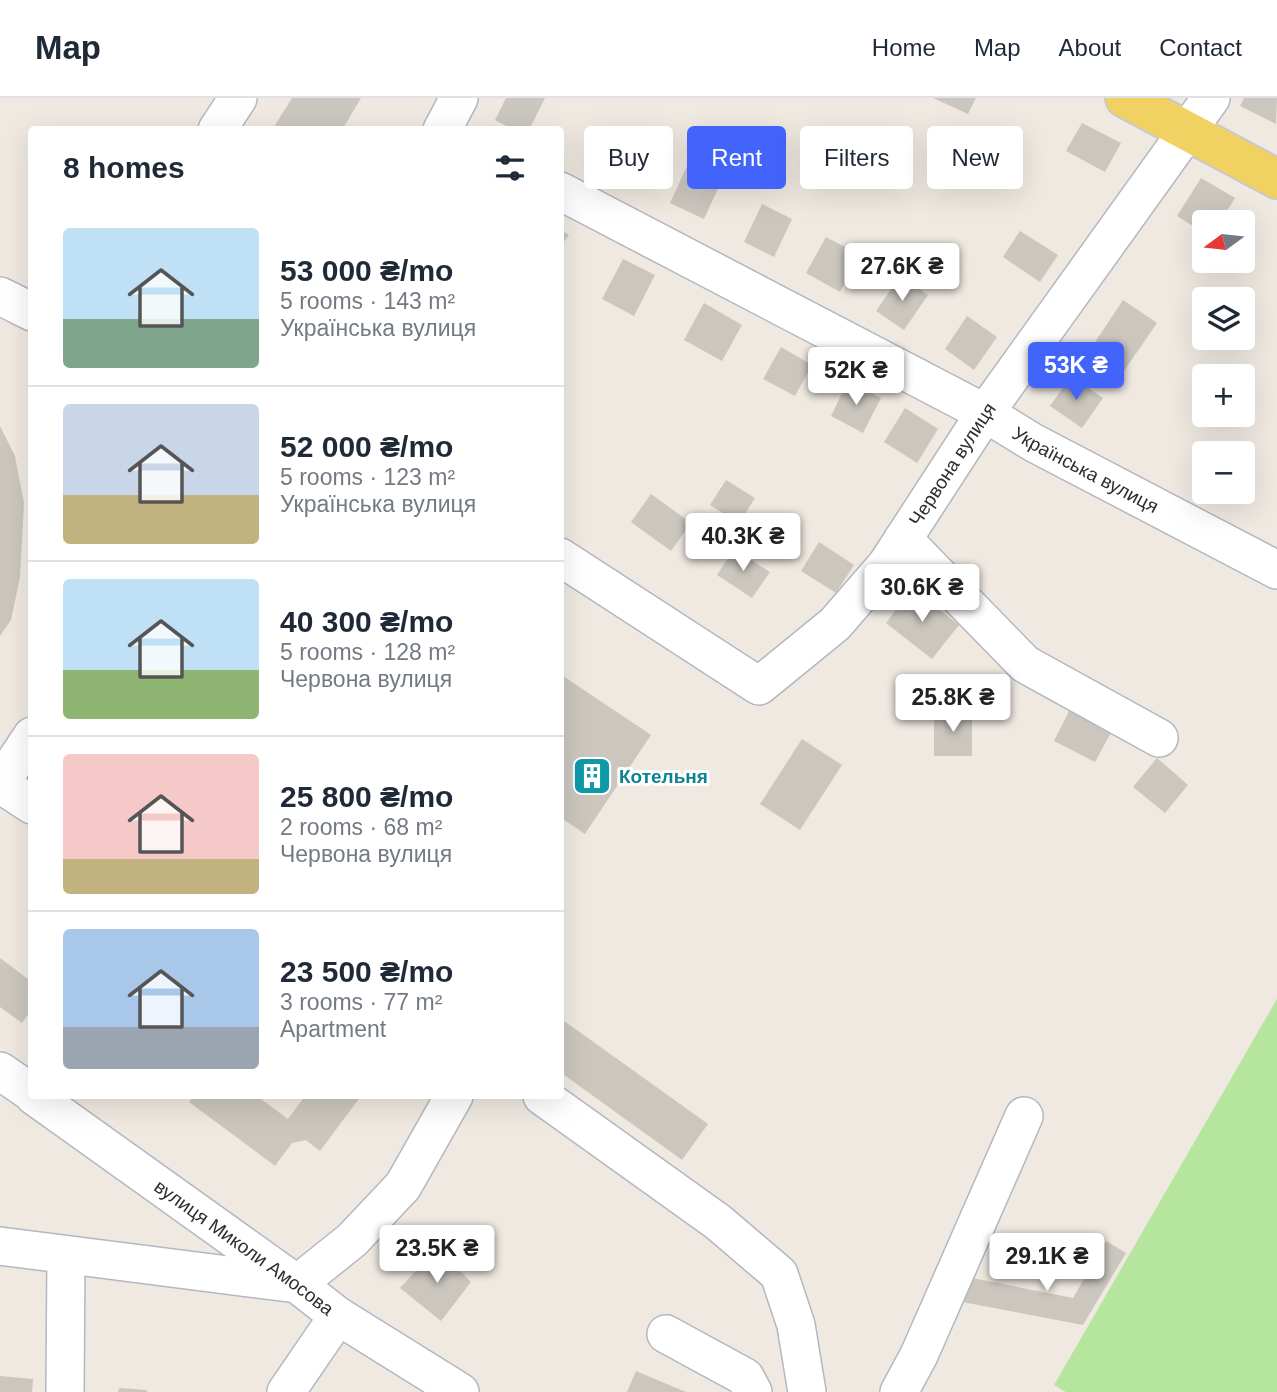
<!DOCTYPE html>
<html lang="en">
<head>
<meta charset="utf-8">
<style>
  :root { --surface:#fff; --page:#f6f6f7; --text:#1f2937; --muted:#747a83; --line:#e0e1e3; --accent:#4264fb }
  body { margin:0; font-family:Arial,sans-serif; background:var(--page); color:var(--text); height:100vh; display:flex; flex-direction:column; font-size:26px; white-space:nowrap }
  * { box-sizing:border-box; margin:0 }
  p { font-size:23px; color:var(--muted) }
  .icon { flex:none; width:38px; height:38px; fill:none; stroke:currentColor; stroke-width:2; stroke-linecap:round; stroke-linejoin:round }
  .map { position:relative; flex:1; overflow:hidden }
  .panel { position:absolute; left:28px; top:28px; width:536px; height:973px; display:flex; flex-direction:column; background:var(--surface); border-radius:7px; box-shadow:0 7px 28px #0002 }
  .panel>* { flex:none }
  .guide { position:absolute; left:584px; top:28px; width:586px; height:63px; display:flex; gap:14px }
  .needle { width:46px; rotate:255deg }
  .buttons { position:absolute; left:1192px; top:112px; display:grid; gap:14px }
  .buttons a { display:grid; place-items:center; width:63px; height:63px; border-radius:7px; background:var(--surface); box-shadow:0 7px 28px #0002; font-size:35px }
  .price { position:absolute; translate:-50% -60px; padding:0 16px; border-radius:7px; background:#fff; color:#222; font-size:23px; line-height:46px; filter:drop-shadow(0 2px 4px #0008) }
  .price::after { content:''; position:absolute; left:50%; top:42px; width:21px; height:16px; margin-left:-10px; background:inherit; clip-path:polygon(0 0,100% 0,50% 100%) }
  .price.selected { background:var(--accent); color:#fff }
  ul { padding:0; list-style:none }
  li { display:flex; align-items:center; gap:21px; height:175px; padding:0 35px }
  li+li { border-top:2px solid var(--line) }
  li span { display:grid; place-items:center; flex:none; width:196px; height:140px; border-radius:7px; color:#555 }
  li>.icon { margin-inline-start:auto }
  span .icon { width:84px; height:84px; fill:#fffc; stroke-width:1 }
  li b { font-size:30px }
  h2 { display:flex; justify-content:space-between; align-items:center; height:84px; padding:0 35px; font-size:30px }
  .pill { padding:0 24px; border-radius:7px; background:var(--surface); box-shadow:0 7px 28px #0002; font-size:24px; line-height:63px }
  .pill.selected { background:var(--accent); color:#fff }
  header { display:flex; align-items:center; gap:42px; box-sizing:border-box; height:98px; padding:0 35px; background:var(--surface); border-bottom:2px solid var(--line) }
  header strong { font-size:33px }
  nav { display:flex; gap:38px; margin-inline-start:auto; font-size:24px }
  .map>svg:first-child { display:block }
</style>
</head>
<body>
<header>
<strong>Map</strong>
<nav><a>Home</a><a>Map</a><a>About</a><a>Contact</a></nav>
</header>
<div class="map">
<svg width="1277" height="1294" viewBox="0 0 1277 1294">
  <rect width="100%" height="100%" fill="#efe9e1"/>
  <path fill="#b6e59e" d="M1277,901V1294H1066L1054,1287Z"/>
  <g fill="#cbc7bf">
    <path d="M292,0H361L342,32H272Z"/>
    <path d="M506,0H545L529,32H514L495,22Z"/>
    <path d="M933,0H976L968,16Z"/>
    <path d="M1244,0H1277L1276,26L1240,8Z"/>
    <path d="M1082,25L1121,45L1105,74L1066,53Z"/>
    <path d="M614,37L649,54L634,86L599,69Z"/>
    <path d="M688,66L722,82L704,121L670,105Z"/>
    <path d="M1201,80L1235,100L1220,124H1204V135L1177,118Z"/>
    <path d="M762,106L792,121L774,159L744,144Z"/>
    <path d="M560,131L569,137L560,149Z"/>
    <path d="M1020,133L1058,157L1040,184L1003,159Z"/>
    <path d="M826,139L860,157L840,194L806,175Z"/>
    <path d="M623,161L655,177L634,218L602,201Z"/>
    <path d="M900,178L928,197L904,232L876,213Z"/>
    <path d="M1123,202L1157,225L1124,273L1091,250Z"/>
    <path d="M704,205L742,227L722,263L684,242Z"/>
    <path d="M967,218L997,239L974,272L945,251Z"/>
    <path d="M781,249L812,267L795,298L763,281Z"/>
    <path d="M1071,278L1103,300L1082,330L1050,308Z"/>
    <path d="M848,283L881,300L863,335L831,318Z"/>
    <path d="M905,310L938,331L917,365L884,344Z"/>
    <path d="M0,328L15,358L24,405L20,479L11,522L0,538Z"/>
    <path d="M726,382L755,400L739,425L710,407Z"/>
    <path d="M651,396L691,425L671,453L631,424Z"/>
    <path d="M819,444L854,467L836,495L801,473Z"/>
    <path d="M734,451L770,474L752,500L717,477Z"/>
    <path d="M912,490L959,527L932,561L886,525Z"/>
    <path d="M560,576L651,637L585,736L560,719Z"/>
    <path d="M1072,607L1114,629L1095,664L1054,643Z"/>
    <rect x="934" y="613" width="38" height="45"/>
    <path d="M802,641L842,667L800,732L760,706Z"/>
    <path d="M1157,660L1188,687L1165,715L1133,689Z"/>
    <path d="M0,860L32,884V911L22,925L0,909Z"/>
    <path d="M560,920L708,1026L682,1062L560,974Z"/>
    <path d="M194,998H257L288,1021L305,998H361L320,1053L306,1042L292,1045L275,1068L189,1004Z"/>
    <path d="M1106,1143L1126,1155L1083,1227L957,1203L962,1178L1073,1200Z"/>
    <path d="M437,1150L471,1184L441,1223L400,1190Z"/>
    <path d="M636,1273L686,1294H627Z"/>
    <path d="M0,1278L33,1281L32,1294H0Z"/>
    <path d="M119,1290L147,1292V1294H118Z"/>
  </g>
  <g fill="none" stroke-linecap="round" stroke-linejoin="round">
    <g stroke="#b4b7c1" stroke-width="40">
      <g id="minor">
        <path d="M217,32L238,0"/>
        <path d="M442,32L459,0"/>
        <path id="s1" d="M560,93L985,315L1034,345L1277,472"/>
        <path d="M0,198L32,214"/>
        <path d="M903,441L1025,566L1159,640"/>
        <path id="s2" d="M560,459L759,588L835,526L887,466L985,315L1211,0"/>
        <path d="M32,638L0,686L32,707"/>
        <path d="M0,973L32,995"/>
        <path id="s3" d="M34,998L297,1186L338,1218L460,1294"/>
        <path d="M542,998L718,1124L779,1176L796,1227L807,1294"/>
        <path d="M0,1148L297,1186L352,1142L403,1088L454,998"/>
        <path d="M666,1236L745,1279L753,1294"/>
        <path d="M65,1294L66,1157"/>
        <path d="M286,1294L338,1218"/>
        <path d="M899,1294L919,1257L1024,1018"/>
      </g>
    </g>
    <g stroke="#c9c9c9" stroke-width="42">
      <path id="major" d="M1125,0L1277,81"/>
    </g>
    <use href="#minor" stroke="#fff" stroke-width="37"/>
    <use href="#major" stroke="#f2d163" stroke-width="38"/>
  </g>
  <defs>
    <g id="building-square" transform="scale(2.0125)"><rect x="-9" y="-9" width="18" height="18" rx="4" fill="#0f9aa8" stroke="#fff"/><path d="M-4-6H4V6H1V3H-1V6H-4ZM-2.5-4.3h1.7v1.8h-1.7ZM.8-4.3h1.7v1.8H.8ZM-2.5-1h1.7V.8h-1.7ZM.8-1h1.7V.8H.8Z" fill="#fff"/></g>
  </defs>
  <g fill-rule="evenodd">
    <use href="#building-square" x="592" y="678"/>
  </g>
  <g text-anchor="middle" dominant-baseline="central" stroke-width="6" stroke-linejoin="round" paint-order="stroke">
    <g font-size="19" fill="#2e2e2e" stroke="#fff">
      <text stroke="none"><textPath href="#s2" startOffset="534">Червона вулиця</textPath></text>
      <text stroke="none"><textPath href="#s1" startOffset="595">Українська вулиця</textPath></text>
      <text stroke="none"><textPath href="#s3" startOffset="259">вулиця Миколи Амосова</textPath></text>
    </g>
    <g font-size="19" font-weight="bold" fill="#0d838f" stroke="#fff" text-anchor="start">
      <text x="619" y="678">Котельня</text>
    </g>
  </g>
</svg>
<div class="buttons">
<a><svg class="needle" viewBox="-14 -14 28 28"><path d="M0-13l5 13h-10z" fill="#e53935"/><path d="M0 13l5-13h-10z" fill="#747a83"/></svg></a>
<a><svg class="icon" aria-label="layers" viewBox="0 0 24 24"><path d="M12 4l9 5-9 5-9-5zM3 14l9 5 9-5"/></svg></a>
<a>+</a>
<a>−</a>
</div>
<b class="price" style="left:902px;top:205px">27.6K ₴</b>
<b class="price selected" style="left:1076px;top:304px">53K ₴</b>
<b class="price" style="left:856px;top:309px">52K ₴</b>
<b class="price" style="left:743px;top:475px">40.3K ₴</b>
<b class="price" style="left:922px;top:526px">30.6K ₴</b>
<b class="price" style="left:953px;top:636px">25.8K ₴</b>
<b class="price" style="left:437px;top:1187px">23.5K ₴</b>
<b class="price" style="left:1047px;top:1195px">29.1K ₴</b>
<div class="guide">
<a class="pill">Buy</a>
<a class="pill selected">Rent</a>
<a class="pill">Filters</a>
<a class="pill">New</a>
</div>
<section class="panel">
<h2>8 homes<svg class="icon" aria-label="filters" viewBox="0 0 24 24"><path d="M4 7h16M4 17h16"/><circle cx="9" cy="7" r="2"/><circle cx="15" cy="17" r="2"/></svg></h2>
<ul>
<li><span style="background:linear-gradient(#bfe0f5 65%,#7fa58c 0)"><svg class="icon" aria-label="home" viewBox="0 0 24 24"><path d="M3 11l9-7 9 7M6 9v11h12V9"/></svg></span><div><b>53 000 ₴/mo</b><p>5 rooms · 143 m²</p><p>Українська вулиця</p></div></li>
<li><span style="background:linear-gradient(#c9d6e8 65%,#c2b280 0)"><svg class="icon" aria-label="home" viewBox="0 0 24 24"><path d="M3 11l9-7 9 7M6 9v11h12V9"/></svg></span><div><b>52 000 ₴/mo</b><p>5 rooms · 123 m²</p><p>Українська вулиця</p></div></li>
<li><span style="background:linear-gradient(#bfe0f5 65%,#8fb573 0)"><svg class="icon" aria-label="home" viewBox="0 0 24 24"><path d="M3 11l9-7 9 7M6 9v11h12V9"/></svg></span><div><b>40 300 ₴/mo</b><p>5 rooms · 128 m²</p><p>Червона вулиця</p></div></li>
<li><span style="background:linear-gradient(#f6c9c9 75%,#c2b280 0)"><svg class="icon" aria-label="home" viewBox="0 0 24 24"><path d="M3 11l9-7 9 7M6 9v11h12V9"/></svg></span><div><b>25 800 ₴/mo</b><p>2 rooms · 68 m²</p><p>Червона вулиця</p></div></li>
<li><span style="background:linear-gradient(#a9c7e8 70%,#9aa5b1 0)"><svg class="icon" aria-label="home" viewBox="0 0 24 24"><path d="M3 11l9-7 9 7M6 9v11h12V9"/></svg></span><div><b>23 500 ₴/mo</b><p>3 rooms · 77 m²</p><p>Apartment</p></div></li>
</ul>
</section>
</div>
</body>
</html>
